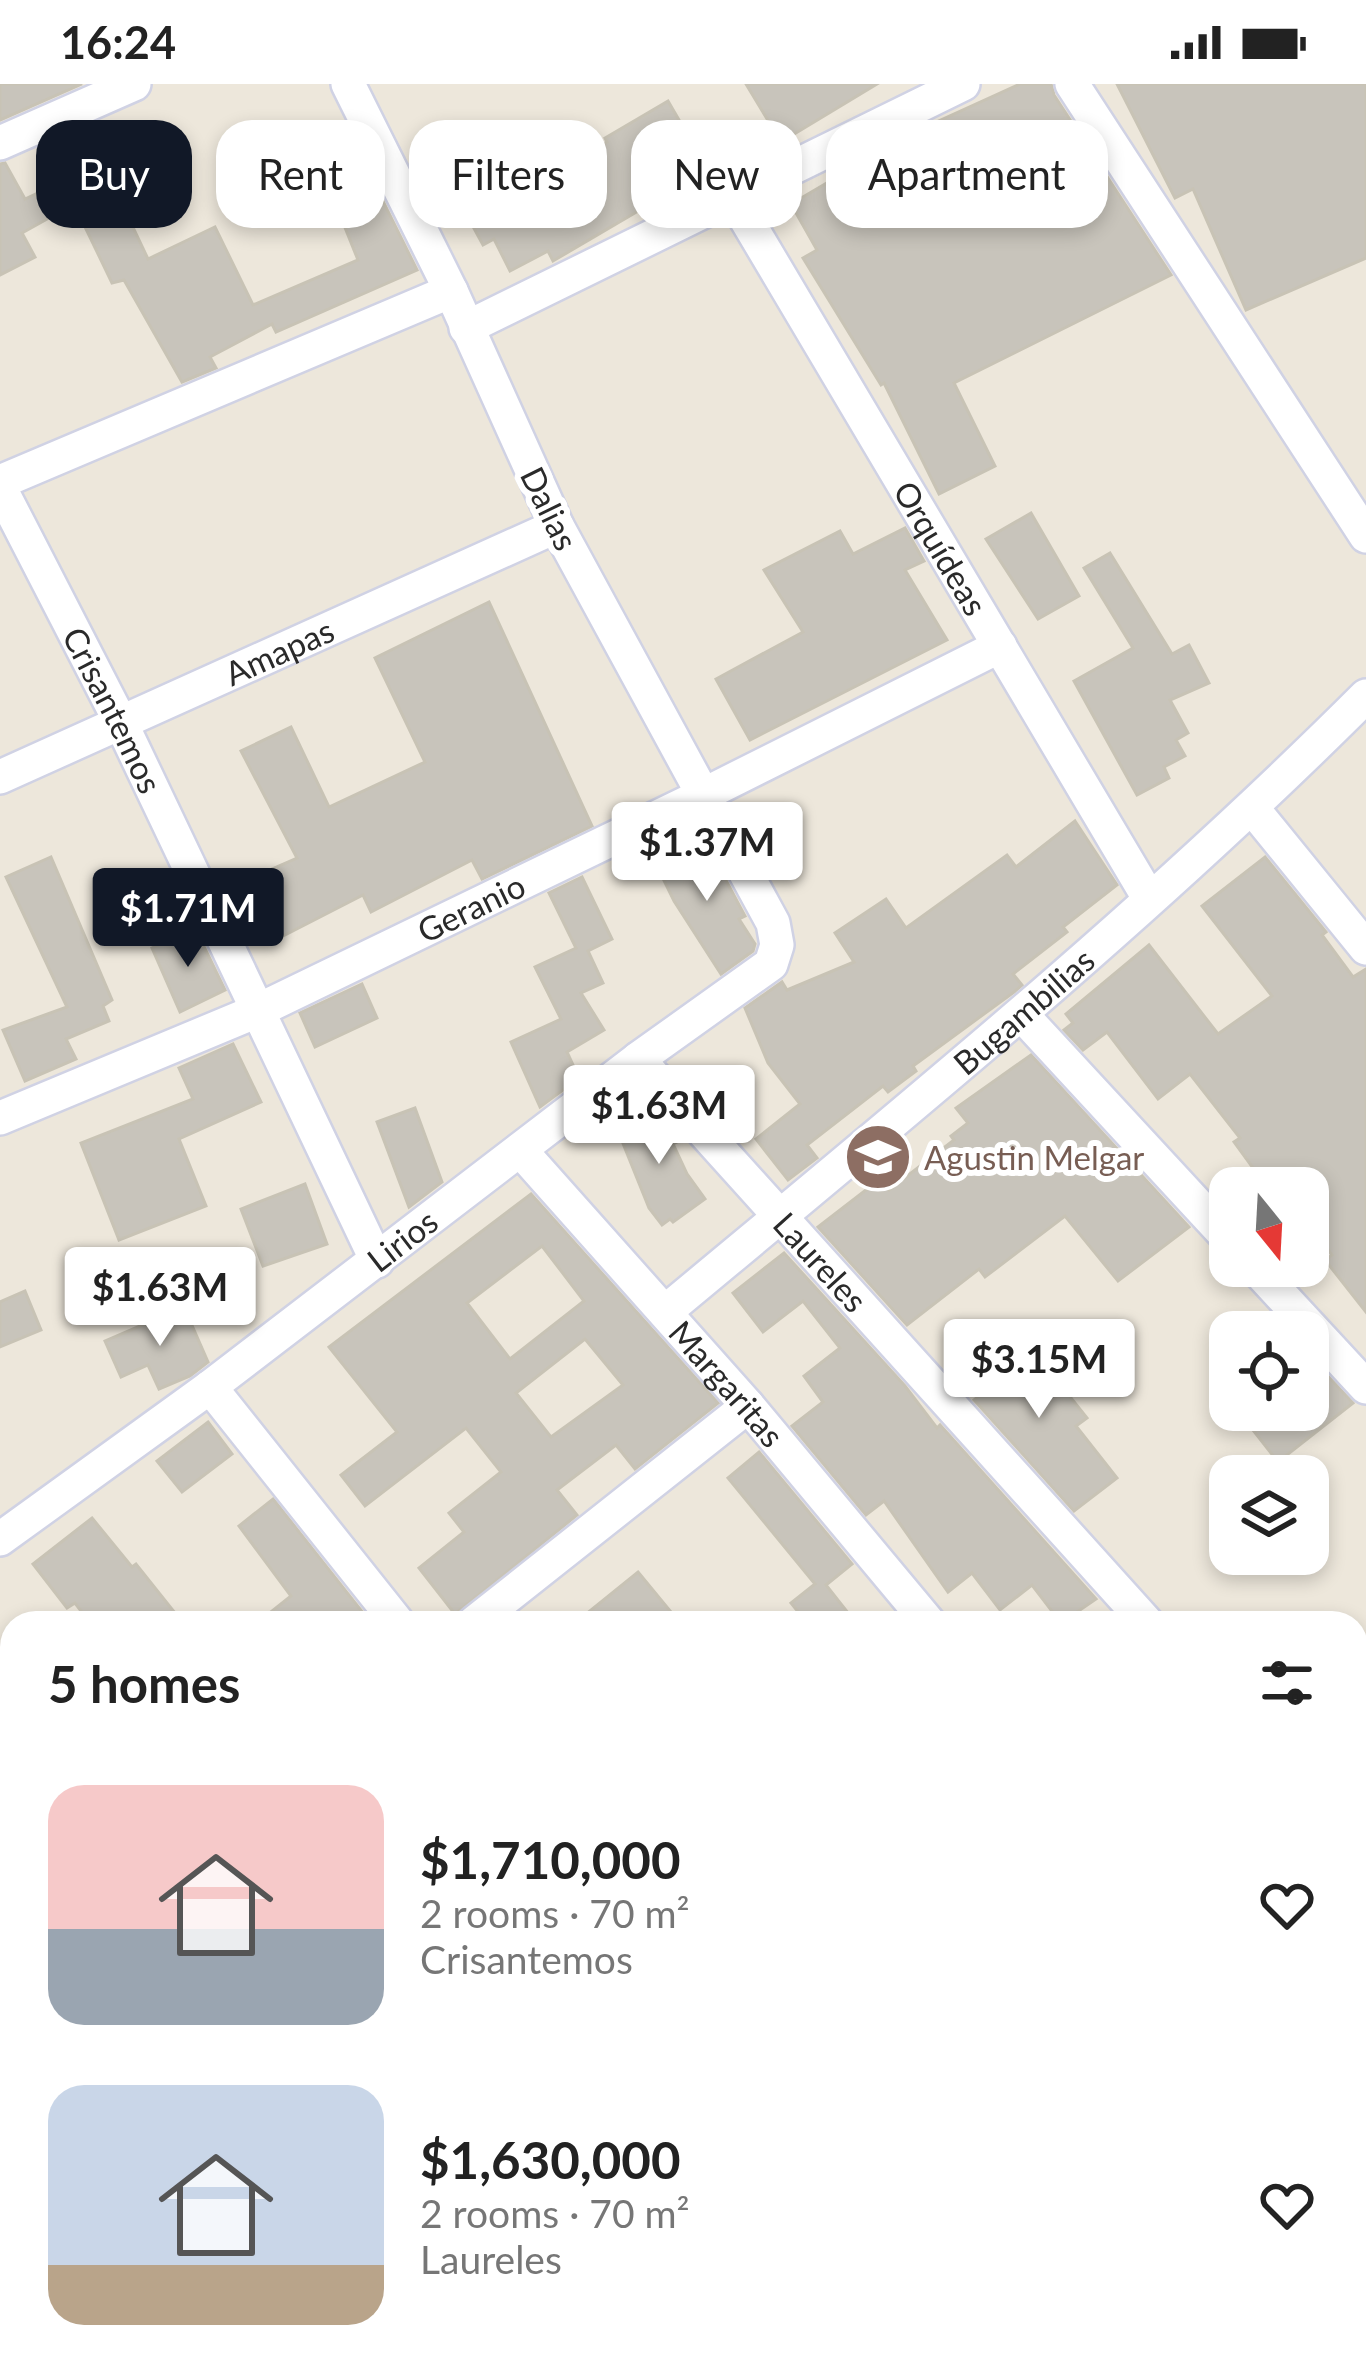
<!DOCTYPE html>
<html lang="en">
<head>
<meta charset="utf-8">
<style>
  :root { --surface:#fff; --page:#f6f6f6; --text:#222; --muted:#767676; --accent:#111827 }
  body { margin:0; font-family:Lato,sans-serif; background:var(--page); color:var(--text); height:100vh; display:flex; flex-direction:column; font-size:45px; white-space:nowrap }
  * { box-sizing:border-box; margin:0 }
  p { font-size:39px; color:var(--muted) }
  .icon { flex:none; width:66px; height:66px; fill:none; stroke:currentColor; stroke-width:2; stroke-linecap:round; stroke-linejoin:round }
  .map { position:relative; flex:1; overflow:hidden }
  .panel { position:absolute; left:0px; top:1527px; width:1368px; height:771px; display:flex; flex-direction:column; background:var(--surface); border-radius:36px 36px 0 0; box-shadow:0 6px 18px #0003 }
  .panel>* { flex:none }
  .banner { position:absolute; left:36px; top:36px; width:1296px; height:108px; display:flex; gap:24px }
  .needle { width:78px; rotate:162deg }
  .controls { position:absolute; left:1209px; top:1083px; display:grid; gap:24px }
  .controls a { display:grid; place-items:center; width:120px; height:120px; border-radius:24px; background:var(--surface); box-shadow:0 6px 18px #0003; font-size:60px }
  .price { position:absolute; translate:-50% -102px; padding:0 27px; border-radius:12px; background:#fff; color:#222; font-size:39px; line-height:78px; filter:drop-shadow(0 3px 6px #0008) }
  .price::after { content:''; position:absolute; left:50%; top:72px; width:36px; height:27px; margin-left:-18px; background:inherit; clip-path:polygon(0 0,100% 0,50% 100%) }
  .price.selected { background:var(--accent); color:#fff }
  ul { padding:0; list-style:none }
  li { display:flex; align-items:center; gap:36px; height:300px; padding:0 48px }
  li span { display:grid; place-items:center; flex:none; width:336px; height:240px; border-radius:36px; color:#555 }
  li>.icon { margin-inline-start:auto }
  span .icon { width:144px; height:144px; fill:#fffc; stroke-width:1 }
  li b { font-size:51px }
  h2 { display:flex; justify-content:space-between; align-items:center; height:144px; padding:0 48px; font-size:51px }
  .tag { padding:0 42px; border-radius:36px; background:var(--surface); box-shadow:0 6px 18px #0003; font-size:42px; line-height:108px }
  .tag.selected { background:var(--accent); color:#fff }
  .status { display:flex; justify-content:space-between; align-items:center; height:84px; padding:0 60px; background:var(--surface); direction:ltr }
  .status svg { height:33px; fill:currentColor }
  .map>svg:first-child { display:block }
</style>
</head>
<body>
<div class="status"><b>16:24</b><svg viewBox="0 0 49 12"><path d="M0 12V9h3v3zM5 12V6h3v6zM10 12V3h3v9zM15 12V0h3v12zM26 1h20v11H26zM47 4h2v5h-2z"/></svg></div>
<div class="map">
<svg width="1366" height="2296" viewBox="0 0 1366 2296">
  <rect width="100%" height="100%" fill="#ede7db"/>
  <g fill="#c8c4bb" stroke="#c8c3b5" stroke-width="3" fill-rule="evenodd">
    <path d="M0,0H82L0,36Z"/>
    <path d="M746,0H877L781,58Z"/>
    <path d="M1020,0H1051L1054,11L1171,191L954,299L995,382L939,410L884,299L881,301L803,174L817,166L791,120L910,50Z"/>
    <path d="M1117,0H1366V174L1246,226L1193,105L1175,114Z"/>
    <path d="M668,17L708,86L553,177L548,167L510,187L494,155L483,161L469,135L510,113L512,117L607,58L605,54Z"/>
    <path d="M112,74L122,93L112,99L148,175L215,143L253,221L358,176L330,106L369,89L417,186L276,248L272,240L210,273L216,284L182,298L124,196L112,199L74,120L22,149L35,173L0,191V80L5,79L25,115Z"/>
    <path d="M1031,429L1079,512L1038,535L986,455Z"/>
    <path d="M905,444L924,477L905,486L947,556L750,656L716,595L803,548L764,486L840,447L853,470Z"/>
    <path d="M1110,469L1172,570L1189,561L1209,599L1170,616L1188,649L1176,656L1185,672L1164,683L1169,694L1137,711L1074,597L1133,564L1084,484Z"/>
    <path d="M489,518L592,742L482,795L472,776L371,828L363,811L283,852L254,793L297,774L241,667L291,643L329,723L425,678L375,574Z"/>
    <path d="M1075,737L1117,801L1063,843L1067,848L1013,890L1022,901L1014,908L913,982L916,987L888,1008L883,1002L807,1061L817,1074L788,1096L756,1055L800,1020L768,979L745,924L782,898L787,906L854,878L835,849L886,815L906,844L1007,771L1016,783Z"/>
    <path d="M705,757L745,832L739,835L755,860L753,867L721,890L674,817L655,778Z"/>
    <path d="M51,773L112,916L103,922L109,937L66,955L76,975L25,997L3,946L67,923L6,793Z"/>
    <path d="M1265,773L1326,848L1322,851L1353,893L1366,885V1228L1325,1176L1332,1171L1308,1140V1104H1235L1256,1088L1234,1058L1240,1054L1190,990L1158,1015L1107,948L1083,966L1064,946L1073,939L1066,930L1149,861L1218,950L1272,912L1202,822Z"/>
    <path d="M582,793L612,855L588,867L603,899L581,909L604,946L567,968L579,994L540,1023L511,958L561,935L535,883L576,864L549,809Z"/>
    <path d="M195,844L225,906L180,928L152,864Z"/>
    <path d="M362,900L377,934L315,963L300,929Z"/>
    <path d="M233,960L261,1018L179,1055L206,1122L119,1156L81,1059L193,1015L179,984Z"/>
    <path d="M1031,971L1189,1143L1118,1197L1065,1132L985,1193L979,1185L907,1241L818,1143L880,1095L889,1106L954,1056L951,1052L968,1039L956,1024Z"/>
    <path d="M415,1024L442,1098L409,1123L377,1038Z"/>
    <path d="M655,1025L670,1041L677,1058L673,1060L687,1090L705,1115L673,1138L670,1135L662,1141L649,1124L616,1042Z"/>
    <path d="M305,1100L327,1160L263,1182L241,1125Z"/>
    <path d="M531,1110L718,1319L635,1385L616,1361L557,1406L577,1431L455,1530L419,1484L464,1448L449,1429L501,1388L466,1344L365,1422L341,1391L397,1348L329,1263ZM542,1162L584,1217L510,1275L467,1219ZM585,1255L623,1301L551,1353L516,1309Z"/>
    <path d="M784,1169L905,1302L937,1344L940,1341L1096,1515L1061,1539L1032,1501L1000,1526L972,1489L948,1508L884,1417L866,1431L792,1342L823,1318L804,1292L840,1264L803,1217L763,1248L733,1209Z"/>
    <path d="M25,1207L41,1246L0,1263V1218Z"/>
    <path d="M184,1223L208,1278L190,1292L159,1305L148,1281L121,1293L105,1257Z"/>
    <path d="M1011,1247L1054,1302L1059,1299L1087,1334L1076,1342L1117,1394L1074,1427L974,1316L984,1308L965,1283Z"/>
    <path d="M1308,1271L1353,1319L1278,1378L1249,1341L1254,1337L1245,1326H1308Z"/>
    <path d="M208,1338L232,1370L182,1408L157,1377Z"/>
    <path d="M759,1368L852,1480L826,1501L856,1539H807L791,1519L815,1500L728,1394Z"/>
    <path d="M273,1415L371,1539H257L291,1512L239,1442Z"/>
    <path d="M92,1434L132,1483L136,1480L183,1539H90L75,1519L67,1524L33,1480Z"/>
    <path d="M638,1488L680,1539H575Z"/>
  </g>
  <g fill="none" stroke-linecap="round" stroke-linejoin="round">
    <g stroke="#d0d2e4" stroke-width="38">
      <g id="minor">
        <path d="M1072,0L1366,452"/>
        <path d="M0,59L134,0"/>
        <path id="s1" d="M733,113L1149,814"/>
        <path d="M466,244L963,0"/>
        <path d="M0,398L451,207"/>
        <path id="s2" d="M0,404L120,637L377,1177"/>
        <path id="s3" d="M0,693L557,442"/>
        <path d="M1253,725L1366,864"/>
        <path d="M1022,931L1230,1156"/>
        <path id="s4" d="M638,975L1147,1539"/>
        <path id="s5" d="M0,1034L257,927L701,712L1000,562"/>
        <path id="s6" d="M520,1066L748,1322L929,1539"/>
        <path d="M1254,1182L1366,1303"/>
        <path id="s7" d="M665,1228C904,1029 1146,832 1366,612"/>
        <path d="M210,1303L398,1539"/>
        <path id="s8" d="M0,1455L210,1303L638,975L771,880L777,861L773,839L557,442L451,207L348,0"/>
        <path d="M474,1539L748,1322"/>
        <path d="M1356,1700L1366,1692"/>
        <path d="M0,1836L12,1852"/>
        <path d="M1356,1848L1366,1854"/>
        <path d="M339,2286L346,2296"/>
        <path d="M560,2296L574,2286"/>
      </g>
    </g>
    <use href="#minor" stroke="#fff" stroke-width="33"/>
  </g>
  <defs>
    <g id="school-disc" transform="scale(3.45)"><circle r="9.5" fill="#8d6e63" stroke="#fff"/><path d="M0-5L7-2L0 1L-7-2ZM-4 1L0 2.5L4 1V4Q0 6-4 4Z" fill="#fff"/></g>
  </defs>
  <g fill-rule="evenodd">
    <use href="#school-disc" x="878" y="1073"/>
  </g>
  <g text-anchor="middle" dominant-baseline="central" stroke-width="12" stroke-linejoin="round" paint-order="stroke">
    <g font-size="33" fill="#2a2a2a" stroke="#fff">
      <text transform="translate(550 424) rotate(64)">Dalias</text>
      <text stroke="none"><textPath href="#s1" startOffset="408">Orquídeas</textPath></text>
      <text stroke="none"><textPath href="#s3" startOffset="306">Amapas</textPath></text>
      <text stroke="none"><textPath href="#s2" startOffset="249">Crisantemos</textPath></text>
      <text stroke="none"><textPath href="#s5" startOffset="516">Geranio</textPath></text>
      <text stroke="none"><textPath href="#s7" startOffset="468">Bugambilias</textPath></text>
      <text stroke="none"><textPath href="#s8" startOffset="501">Lirios</textPath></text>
      <text stroke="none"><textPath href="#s4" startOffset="273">Laureles</textPath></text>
      <text stroke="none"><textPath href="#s6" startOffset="312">Margaritas</textPath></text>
    </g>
    <g font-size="33" fill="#785e54" stroke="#fff" text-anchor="start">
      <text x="924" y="1073">Agustin Melgar</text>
    </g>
  </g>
</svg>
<div class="controls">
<a><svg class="needle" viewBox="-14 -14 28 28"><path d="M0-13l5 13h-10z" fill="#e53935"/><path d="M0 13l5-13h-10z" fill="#767676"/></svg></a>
<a><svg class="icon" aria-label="locate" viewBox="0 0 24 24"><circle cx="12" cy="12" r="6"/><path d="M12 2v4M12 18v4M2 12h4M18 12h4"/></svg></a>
<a><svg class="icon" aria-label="layers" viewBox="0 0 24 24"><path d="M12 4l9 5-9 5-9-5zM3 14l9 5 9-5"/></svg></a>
</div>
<b class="price" style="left:707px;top:820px">$1.37M</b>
<b class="price selected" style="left:188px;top:886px">$1.71M</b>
<b class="price" style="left:659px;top:1083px">$1.63M</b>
<b class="price" style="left:160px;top:1265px">$1.63M</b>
<b class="price" style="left:1039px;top:1337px">$3.15M</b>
<div class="banner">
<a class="tag selected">Buy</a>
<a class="tag">Rent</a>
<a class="tag">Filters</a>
<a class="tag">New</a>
<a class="tag">Apartment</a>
</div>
<section class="panel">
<h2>5 homes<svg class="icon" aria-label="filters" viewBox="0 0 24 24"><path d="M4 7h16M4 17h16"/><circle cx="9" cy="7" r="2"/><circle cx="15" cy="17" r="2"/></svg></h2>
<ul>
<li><span style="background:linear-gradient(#f6c9c9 60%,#9aa5b1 0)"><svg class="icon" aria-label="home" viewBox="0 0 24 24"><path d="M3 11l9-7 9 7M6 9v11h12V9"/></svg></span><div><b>$1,710,000</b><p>2 rooms · 70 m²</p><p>Crisantemos</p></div><svg class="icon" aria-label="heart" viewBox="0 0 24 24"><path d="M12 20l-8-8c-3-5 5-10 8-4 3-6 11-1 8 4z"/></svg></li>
<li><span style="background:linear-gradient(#c9d6e8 75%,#b9a48a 0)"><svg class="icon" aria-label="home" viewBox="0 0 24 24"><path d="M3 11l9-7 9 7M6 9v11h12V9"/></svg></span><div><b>$1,630,000</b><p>2 rooms · 70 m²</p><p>Laureles</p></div><svg class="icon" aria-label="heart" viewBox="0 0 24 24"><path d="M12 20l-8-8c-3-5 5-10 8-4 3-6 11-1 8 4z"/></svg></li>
</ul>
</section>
</div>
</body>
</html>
